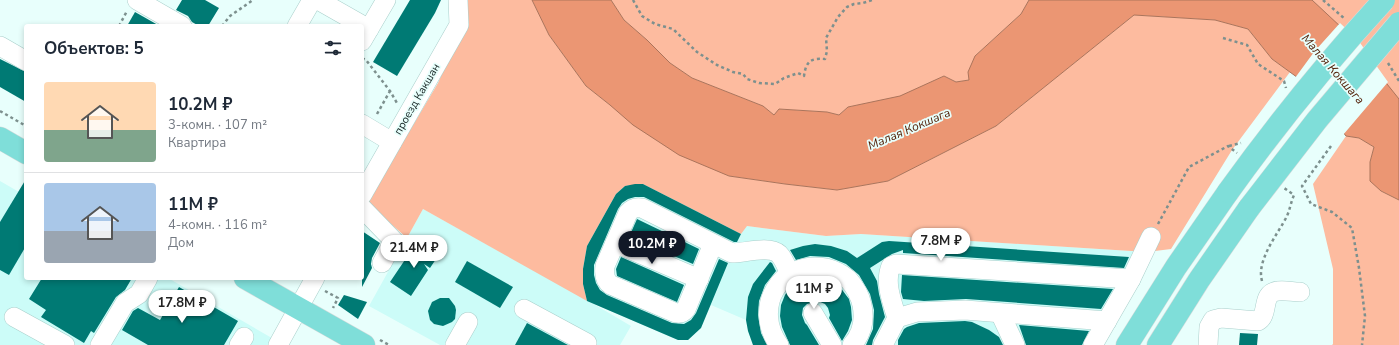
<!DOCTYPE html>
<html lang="ru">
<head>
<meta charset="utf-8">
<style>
  :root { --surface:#fff; --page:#f2f2f3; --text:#1f2937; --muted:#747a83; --line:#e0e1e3; --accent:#111827 }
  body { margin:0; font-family:"Nunito Sans",sans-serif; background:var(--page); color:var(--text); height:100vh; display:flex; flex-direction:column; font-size:15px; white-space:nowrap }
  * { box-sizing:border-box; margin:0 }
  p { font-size:13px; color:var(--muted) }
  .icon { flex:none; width:22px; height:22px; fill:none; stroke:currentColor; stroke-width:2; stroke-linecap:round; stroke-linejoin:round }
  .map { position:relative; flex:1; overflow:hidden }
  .side { position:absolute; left:24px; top:24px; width:340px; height:256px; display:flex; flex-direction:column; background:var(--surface); border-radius:4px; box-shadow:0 2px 6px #0003 }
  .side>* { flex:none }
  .price { position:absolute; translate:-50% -34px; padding:0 9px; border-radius:14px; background:#fff; color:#222; font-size:13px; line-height:26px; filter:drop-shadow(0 1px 2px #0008) }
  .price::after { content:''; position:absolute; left:50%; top:24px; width:12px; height:9px; margin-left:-6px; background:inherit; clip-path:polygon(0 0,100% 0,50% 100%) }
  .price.active { background:var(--accent); color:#fff }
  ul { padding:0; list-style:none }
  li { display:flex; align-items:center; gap:12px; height:100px; padding:0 20px }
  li+li { border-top:1px solid var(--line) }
  li span { display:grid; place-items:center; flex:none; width:112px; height:80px; border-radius:4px; color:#555 }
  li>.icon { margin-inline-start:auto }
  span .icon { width:48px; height:48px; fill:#fffc; stroke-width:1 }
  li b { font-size:17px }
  h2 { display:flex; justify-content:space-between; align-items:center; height:48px; padding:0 20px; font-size:17px }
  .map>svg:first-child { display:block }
</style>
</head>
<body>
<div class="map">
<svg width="1399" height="345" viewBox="0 0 1399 345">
  <rect width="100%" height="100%" fill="#e8fffc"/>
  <g fill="#ccfcf8">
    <path d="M0,181L26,196V278H168L284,345H0Z"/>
    <path d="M635,184L747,226L826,236L861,234L1147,252L1096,345H753L748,331L746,320L711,305L701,328L688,340H678L592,303L631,326L620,345H440L369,306L423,209L587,300L583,284V269L587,246L616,194L625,186Z"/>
  </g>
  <g fill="#fdbb9f">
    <path d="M463,0H532L549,35L586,86L610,105L729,176L785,184L836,190L888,181L996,126L1134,15L1215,20L1248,29L1272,59L1290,72L1232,150L1171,249L1147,252L861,234L826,236L747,226L741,234L643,184L625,186L616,194L587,246L583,269V284L587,301L423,209L407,238L367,203L438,83L466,20Z"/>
    <path d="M611,0H1029L1021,14L975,56L969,80L956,82L944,76L900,97L848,107L839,115L827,112L779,109L775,116L763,106L692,78L670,63L647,40L624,20Z"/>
    <path d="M1312,0H1399V99Z"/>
    <path d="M1346,136L1359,138L1374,147L1370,162L1381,191L1399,200V345H1332L1333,344V269L1313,184Z"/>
  </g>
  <path fill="#eb9673" stroke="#ab745b" d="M532,0H611L624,20L647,40L670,63L692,78L763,106L774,115L779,109L827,112L839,115L848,107L900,96L944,76L956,82L969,80L968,72L975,56L1021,14L1029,0H1312L1357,42L1383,79L1399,99V200L1381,191L1370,181V162L1374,147L1359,138L1346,136L1305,83L1272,59L1248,29L1215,20L1134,15L996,126L888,181L837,190L785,184L729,176L679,155L633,125L610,105L586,86L549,35Z"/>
  <path fill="#e8fffc" d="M1340,23L1358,40L1388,82L1343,135L1304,84L1295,78L1314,52Z"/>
  <g fill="#007a74">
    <path d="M182,0H205L219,8L208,26H199L192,22L188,16L176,10Z"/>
    <path d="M410,0H441L435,13L397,76L373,62Z"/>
    <path d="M135,12L158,25L157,26H127Z"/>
    <path d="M0,59L26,72V102L0,87Z"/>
    <path d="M26,179V246L9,275L0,270V222Z"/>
    <path d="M635,184H643L741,234L737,242H734L644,197H635L628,199L622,203L618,209L594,265V275L596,283L600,290L607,295L672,323L684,324L691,320L696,313L719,259L728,263L701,328L688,340H678L587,301L583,284V269L587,246L616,194L625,186Z"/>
    <path d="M637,219L699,249L693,264L629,237Z"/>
    <path d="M362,231L380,243L372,258L371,264L372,268L362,287Z"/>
    <path d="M889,241L1129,257L1124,268L903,253V250L892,254L870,268L877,281L879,294L885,317L873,340L872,345H866L873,329L874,310L870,294L859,275L846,264L829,257L810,256L796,260L790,250L803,246L815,244L831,246L847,251L857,258L882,242Z"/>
    <path d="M417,242L438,256L430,268L424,264L428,270L411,296L390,282Z"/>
    <path d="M621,257L684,285L677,302L617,276L616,269Z"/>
    <path d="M467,261L513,287L500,308L455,282Z"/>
    <path d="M770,262L772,263L776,271L765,285L759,301L758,315L761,333L767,345H753L748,331L746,320L748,297L753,284Z"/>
    <path d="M902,275L1113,289L1101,309L966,299L924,301L903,299L901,292Z"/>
    <path d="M42,278H132L125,290L116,297L94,333L91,331L84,343L41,317L46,310L29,299Z"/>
    <path d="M811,278L824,279L835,283L840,287L849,299L851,307L852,320L848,331L842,341L829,318L830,315L828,308L825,304L818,301L807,304L803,308L802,315L805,323L807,325L819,345H790L782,327L780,316L781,305L785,295L791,287L800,281Z"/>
    <path d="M179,287L238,321L224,345H148L122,330L133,311L138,308L160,320Z"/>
    <path d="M344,295L367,302L358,319L338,305Z"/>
    <path d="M440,298H449L455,306L456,310L455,319L452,322L443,326L434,324L430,320L428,311L432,302Z"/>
    <path d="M965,321L972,322L989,330L999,337L1003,345H898V340L904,329L907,327L919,323Z"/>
    <path d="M527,323L568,345H515Z"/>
    <path d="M1019,325L1089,331L1082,345H1026Z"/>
    <path d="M1240,333L1258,334L1257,345H1239Z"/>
  </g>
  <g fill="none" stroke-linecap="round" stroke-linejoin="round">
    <g stroke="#a9cfcb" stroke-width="20">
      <g id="minor">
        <path d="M137,0L182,26"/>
        <path d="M318,0L369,29L362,41"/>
        <path d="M297,26L312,0"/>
        <path d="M369,29L386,0"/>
        <path d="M0,46L26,61"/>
        <path d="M362,124L392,142"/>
        <path d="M362,195L459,25L458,0"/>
        <path d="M362,208L394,241L382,263"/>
        <path d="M615,243L699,279"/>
        <path d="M713,244L686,309C683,313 681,314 676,313L611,285C605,281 604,273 605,266L628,213C632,208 636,207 642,208L732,253C745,253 769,245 779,254C784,259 787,268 790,274"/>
        <path d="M524,309L587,343L586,345"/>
        <path d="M813,313L832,345"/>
        <path d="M1000,313L1015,345"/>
        <path d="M14,317L65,345"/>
        <path d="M897,318L917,312L965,310L1107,321"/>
        <path d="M100,345L125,303L139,294L148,278"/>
        <path d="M239,345L244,337"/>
        <path d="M278,345L315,278"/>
        <path d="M455,345L468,322"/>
        <path d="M779,345C752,308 780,259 826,268C834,270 842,274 848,279C855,287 860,295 862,305C865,320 862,334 852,345"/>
        <path d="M883,345L897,318C892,302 884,282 891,266L896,264L1131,279"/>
        <path d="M1093,345L1131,279L1151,237"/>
        <path d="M1208,345L1209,327L1213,320L1221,318L1258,321C1270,314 1260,293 1278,291C1285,290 1293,292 1300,292"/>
      </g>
    </g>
    <g stroke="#dadcdc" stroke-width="23">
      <g id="major">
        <path d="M0,138L26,153"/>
        <path d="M245,278L364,345"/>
        <path d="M1127,345L1176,267L1228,192"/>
        <path d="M1158,345L1199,280L1249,208"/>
      </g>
    </g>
    <g stroke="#7d908e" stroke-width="2.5" stroke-dasharray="3 3" stroke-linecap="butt">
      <path d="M633,0L642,16L655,24L673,29L697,52L717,65L733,72L743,74L747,79L759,83L775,84L784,78L798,73L804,76C806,61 811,58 825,59L827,51L826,38L838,17L847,7L854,4L863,3L872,0"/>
      <path d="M1323,0L1345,19"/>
      <path d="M119,26L127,11"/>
      <path d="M222,26L230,16L253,0"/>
      <path d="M1223,38L1247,45L1258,64L1284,81L1286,88"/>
      <path d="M362,58L366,60L390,91L397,103"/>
      <path d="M1388,63L1399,81"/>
      <path d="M0,111L26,126"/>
      <path d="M377,114L390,91"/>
      <path d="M1229,146L1241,143"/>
      <path d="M1331,146L1302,186L1311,204L1332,212L1352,228L1359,268L1365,316L1362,345"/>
      <path d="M1158,224L1189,167L1228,146L1237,153"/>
      <path d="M1262,281C1256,260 1278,234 1287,216C1290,209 1291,202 1294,195L1284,188"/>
      <path d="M325,291L338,298L333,308"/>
      <path d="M380,340L389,345"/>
    </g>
    <use href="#minor" stroke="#fff" stroke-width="19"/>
    <use href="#major" stroke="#7fded9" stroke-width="22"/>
    <g stroke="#dadcdc" stroke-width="23" stroke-linecap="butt">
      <g id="major-bridge">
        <path d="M1228,192C1276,125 1328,61 1384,0"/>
        <path d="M1249,208L1317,120L1399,23"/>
      </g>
    </g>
    <use href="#major-bridge" stroke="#7fded9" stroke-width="22"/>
  </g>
  <g text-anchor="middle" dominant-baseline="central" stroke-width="3.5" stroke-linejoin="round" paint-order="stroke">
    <g font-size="11" fill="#162423" stroke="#e8fffc">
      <text transform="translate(417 99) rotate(-60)">проезд Какшан</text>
    </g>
    <g font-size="12" font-style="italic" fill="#4e1a01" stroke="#e8fffc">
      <text transform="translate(1333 69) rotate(49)">Малая Кокшага</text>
      <text transform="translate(909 129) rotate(-23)">Малая Кокшага</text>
    </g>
  </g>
</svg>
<b class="price" style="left:941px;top:262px">7.8M ₽</b>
<b class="price active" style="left:652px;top:265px">10.2M ₽</b>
<b class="price" style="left:414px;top:269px">21.4M ₽</b>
<b class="price" style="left:814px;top:310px">11M ₽</b>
<b class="price" style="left:182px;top:324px">17.8M ₽</b>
<section class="side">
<h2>Объектов: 5<svg class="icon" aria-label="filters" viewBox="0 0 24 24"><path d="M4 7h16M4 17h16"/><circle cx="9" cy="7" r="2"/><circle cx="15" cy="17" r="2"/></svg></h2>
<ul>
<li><span style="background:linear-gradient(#ffd9b3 60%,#7fa58c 0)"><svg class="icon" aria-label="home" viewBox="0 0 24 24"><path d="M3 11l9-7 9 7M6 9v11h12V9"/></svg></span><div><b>10.2M ₽</b><p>3-комн. · 107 m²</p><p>Квартира</p></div></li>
<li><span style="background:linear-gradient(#a9c7e8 60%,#9aa5b1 0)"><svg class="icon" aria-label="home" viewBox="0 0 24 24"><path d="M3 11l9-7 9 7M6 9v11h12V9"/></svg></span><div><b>11M ₽</b><p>4-комн. · 116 m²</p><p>Дом</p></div></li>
</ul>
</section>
</div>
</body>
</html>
